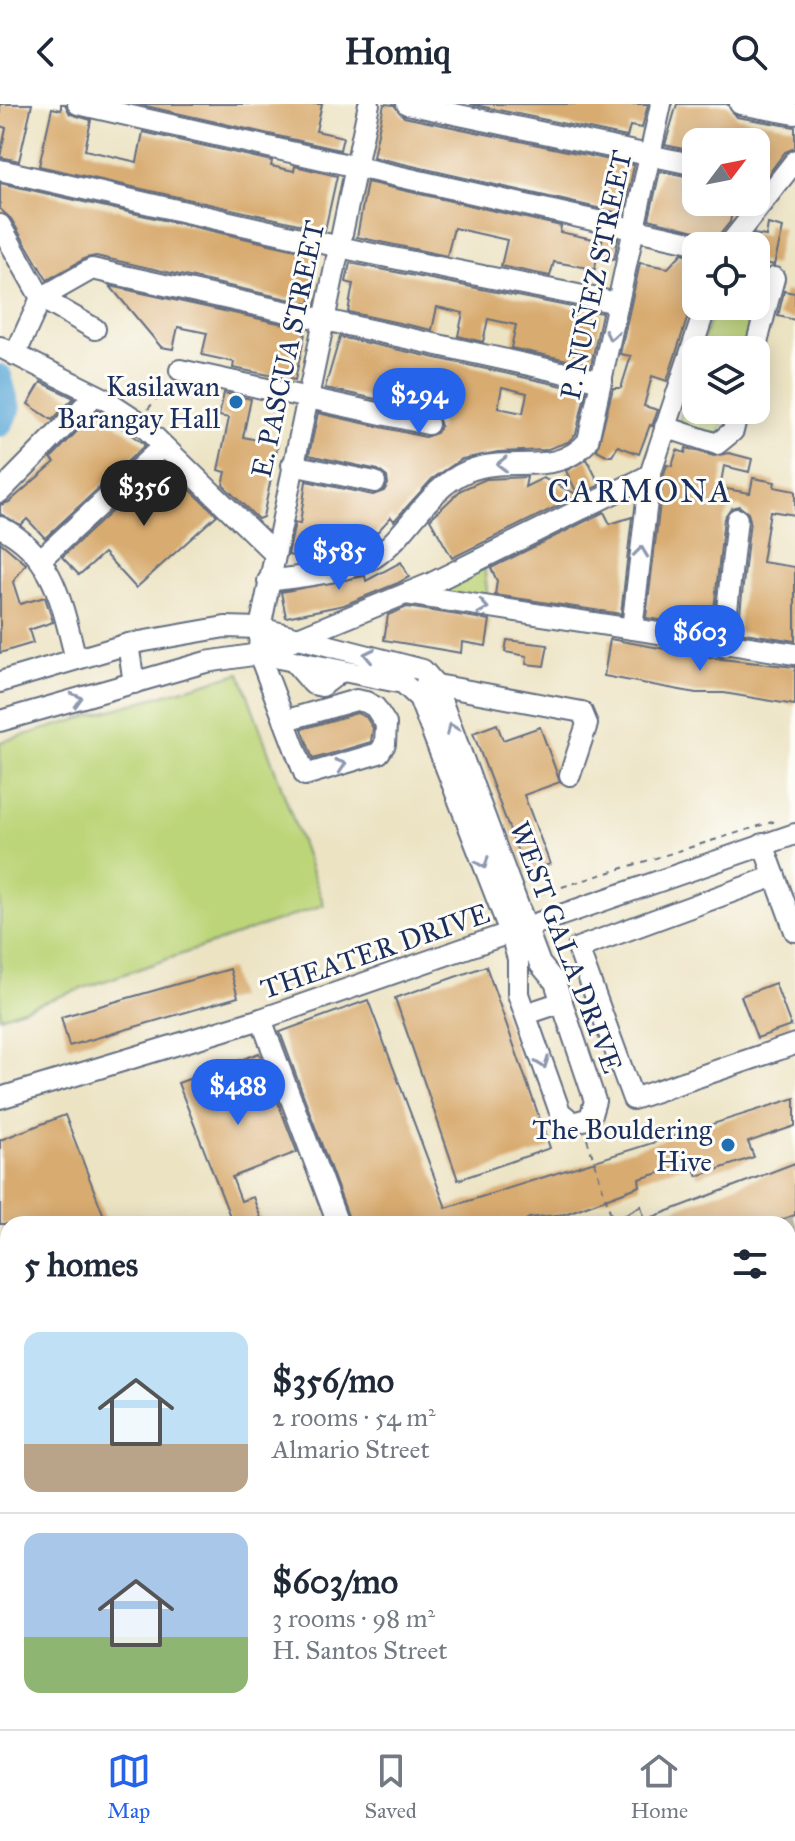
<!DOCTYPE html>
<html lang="en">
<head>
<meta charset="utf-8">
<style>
  :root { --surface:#fff; --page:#f2f2f3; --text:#1f2937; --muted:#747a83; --line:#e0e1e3; --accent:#2563eb }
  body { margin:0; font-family:"IM FELL Great Primer",serif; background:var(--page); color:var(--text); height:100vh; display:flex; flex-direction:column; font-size:30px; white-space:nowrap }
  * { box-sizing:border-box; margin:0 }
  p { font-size:26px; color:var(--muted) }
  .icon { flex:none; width:44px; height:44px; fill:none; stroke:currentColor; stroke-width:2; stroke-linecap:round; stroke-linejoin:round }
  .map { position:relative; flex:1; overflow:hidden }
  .side { position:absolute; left:0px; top:1112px; width:796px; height:514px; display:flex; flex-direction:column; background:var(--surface); border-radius:24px 24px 0 0; box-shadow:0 4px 20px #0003 }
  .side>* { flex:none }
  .needle { width:52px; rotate:58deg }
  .buttons { position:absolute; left:682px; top:24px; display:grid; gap:16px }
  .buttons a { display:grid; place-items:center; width:88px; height:88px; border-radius:16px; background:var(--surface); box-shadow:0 4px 20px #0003; font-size:40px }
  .price { position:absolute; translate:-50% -68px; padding:0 18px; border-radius:28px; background:var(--accent); color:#fff; font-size:26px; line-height:52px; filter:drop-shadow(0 2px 4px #0008) }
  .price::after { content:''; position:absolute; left:50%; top:48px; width:24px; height:18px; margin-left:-12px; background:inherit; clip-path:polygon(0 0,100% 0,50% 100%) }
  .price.active { background:#222; color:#fff }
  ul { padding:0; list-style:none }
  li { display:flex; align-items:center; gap:24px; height:200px; padding:0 24px }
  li+li { border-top:2px solid var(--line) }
  li span { display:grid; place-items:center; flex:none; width:224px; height:160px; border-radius:16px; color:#555 }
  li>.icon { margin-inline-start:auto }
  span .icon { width:96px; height:96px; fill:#fffc; stroke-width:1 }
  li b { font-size:34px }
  h2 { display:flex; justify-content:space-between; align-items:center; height:96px; padding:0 24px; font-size:34px }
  header { display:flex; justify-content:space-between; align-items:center; height:104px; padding:0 24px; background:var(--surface); font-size:36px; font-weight:700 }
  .tab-bar { display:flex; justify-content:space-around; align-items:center; height:112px; border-top:2px solid var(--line); background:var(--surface); font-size:22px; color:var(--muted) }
  .tab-bar a { display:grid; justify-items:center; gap:4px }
  .tab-bar .active { color:var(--accent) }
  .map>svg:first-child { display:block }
</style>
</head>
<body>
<header><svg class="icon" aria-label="back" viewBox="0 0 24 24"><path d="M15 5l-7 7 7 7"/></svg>Homiq<svg class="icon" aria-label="search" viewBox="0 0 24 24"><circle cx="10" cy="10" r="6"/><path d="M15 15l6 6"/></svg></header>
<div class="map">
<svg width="795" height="1625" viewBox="0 0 795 1625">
  <rect width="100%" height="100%" fill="#fdfcf7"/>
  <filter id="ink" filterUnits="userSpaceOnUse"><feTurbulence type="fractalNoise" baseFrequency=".0125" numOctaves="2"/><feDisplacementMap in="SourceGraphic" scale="16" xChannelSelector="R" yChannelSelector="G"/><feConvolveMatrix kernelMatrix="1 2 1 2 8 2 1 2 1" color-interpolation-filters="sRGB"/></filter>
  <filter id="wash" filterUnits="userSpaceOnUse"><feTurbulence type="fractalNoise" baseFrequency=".006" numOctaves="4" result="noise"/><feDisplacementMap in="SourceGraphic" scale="32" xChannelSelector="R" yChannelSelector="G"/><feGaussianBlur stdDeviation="1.8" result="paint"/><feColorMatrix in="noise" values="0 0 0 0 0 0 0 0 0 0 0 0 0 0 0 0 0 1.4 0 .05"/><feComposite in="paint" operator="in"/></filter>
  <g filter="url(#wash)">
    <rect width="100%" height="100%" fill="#ece3c3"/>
    <g fill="#bdd579" stroke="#6c826c" stroke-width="2">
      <path d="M756,173L765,176L744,246H700L714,202H756Z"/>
      <path d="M696,261V306H727L719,333L678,320Z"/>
      <path d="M484,459L488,496L437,489V480Z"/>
      <path d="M240,569L324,801L0,913V638Z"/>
      <path d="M795,1139V1301L788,1303V1142Z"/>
    </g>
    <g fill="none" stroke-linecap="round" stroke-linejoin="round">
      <path stroke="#61abd9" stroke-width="24" d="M0,272L9,305L0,321"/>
    </g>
    <g id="blocks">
      <g fill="#d8ab6f" fill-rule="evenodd">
        <path d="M0,0H32L19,57L0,53L6,24L0,22Z"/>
        <path d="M61,0H65L70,10L91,16L85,46L137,58L143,28L272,57L271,62L294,67L295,62L337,72L325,126L39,62L52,4L61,6Z"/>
        <path d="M137,0H322L316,27L343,33L340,46Z"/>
        <path d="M384,0L394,1L404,13L634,61L624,110L373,53Z"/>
        <path d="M470,0H648L642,24L630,22L627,33Z"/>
        <path d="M677,0H727L737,13L795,23V44L785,48L767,72L756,70V38H696V48L665,41Z"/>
        <path d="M660,67L696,74V98H734L730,118L718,133L649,115Z"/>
        <path d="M367,78L561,122L560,128L602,137L603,132L618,135L614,155L597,152L595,165L554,158L550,172L501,162L507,136L454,124L447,152L357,133Z"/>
        <path d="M0,79L318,151L310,200L96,152L86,154L47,176L11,115L0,105Z"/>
        <path d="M768,120L783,124L774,161L756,157V142H745L754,130L766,132Z"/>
        <path d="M682,149L696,153V187L667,277L652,272L644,302L658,306L652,322L650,321L639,350L618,342L612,352H608L597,346L613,284H621L631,252L620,250L640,159L668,164Z"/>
        <path d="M350,159L602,209L591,261L511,244L516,221L488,215L483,238L458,232L463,209L437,203L432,226L348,208L353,180L346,178Z"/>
        <path d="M110,182L306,225L295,276L233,264L234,258L202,251L207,229L178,223L173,245L161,243Z"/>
        <path d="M784,187L795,189V216L778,212Z"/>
        <path d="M340,233L586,287L576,330L568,338L545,346L498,348L462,355L432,375L394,417L391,413L369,437L371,439L368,442L349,450L303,459L304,454L288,451L295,419L300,420L306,377L373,391L384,387L388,380L387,373L378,366L309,351L318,309L425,333L437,329L441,322L437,311L431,307L325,284ZM502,283L527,289L523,309L498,304Z"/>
        <path d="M41,278L74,294L52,316L28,300Z"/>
        <path d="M224,289L251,295L243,333L278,340L263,413L258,415L223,381L226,368L218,366L229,314L219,312Z"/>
        <path d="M98,306L145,341L45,434L27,415L21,421L0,410V401L9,398L55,358L51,354Z"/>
        <path d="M686,344L714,352L729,349L752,355L749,368L724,362L720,384L750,389L753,374L775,378L774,383L795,387V411L770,407L762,458L795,463V537L738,528L750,416L748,409L739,402L731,404L724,414L712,524L646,514L663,374L667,361L672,362L677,346L685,349Z"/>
        <path d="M587,355L600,381L452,454L430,415L461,386L486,375L527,373L525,383L543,374L578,391L566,367Z"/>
        <path d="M163,360L217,411L136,484L104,449L79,471L62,453Z"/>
        <path d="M604,408L610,420L632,413L621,510L495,491L497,477L491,464Z"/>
        <path d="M0,438L26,460L13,478L20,500L45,493L53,518L29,526L33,539L0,549Z"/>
        <path d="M401,458L409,473L398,479L344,501L286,513L281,488L365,472L366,477Z"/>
        <path d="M407,503L490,516L486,542L462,538L461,549L384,536L388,511Z"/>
        <path d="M610,535L721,555L795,563V601L724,589H696L604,572Z"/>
        <path d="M507,536L548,541L544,562L526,560L527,552L505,548Z"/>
        <path d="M357,609L366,613L373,624L371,638L313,655L302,625Z"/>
        <path d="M497,620L503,636L540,623L560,678L524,691L550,760L526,769L473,629Z"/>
        <path d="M486,862L550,1044L458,1076L395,894Z"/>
        <path d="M230,865L238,893L69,942L61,913Z"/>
        <path d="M775,879L791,922L757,934L741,892Z"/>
        <path d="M368,896L446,1104L795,994V1022L748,1038L754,1053L698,1072L690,1060L639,1075L640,1082L565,1110L529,1114L520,1120H351L280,928Z"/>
        <path d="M259,949L297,1048L232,1073L241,1097L253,1093L263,1120H233L178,979Z"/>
        <path d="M65,1011L107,1120H0V1036Z"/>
        <path d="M795,1059V1111L770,1120H607L641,1102L645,1116Z"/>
      </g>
    </g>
  </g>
  <g filter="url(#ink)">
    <use href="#blocks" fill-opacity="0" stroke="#646e81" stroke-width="2"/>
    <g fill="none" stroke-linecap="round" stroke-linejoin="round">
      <path stroke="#c2bfaf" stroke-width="20" stroke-dasharray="20 10" stroke-linecap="butt" d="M788,1124L795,1122"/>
      <g stroke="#646e81" stroke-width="24">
        <g id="minor">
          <path d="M78,0L708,142"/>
          <path d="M407,0L696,61"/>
          <path d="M740,0L795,10"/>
          <path d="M0,66L358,147L618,199"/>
          <path d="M0,121L41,194L95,225"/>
          <path d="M728,142L795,57"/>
          <path d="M0,243L103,294L138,317L273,448"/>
          <path d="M755,246L774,174"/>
          <path d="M15,251L41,194L92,165L602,277"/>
          <path d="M180,266L428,320"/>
          <path d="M665,323L717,340L733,327L738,306"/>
          <path d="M292,361L375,378"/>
          <path d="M0,388L95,291"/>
          <path d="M0,423C55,450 62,502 76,555"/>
          <path d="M42,454L162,343"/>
          <path d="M268,477C295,473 352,468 375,453C410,429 427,384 468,367C509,350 556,375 588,337L661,0"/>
          <path d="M406,490L795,550"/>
          <path d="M632,525L650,371L706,202"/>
          <path d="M128,540L134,579"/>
          <path d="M723,542L737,415"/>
          <path d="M293,557L313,580L322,582L339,569"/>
          <path d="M0,578L128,540L225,523L260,524L423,566L435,580L540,860L555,878L595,997L590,1014L573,1019L560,1008L518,890V855L511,831L419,594L403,579L259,550"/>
          <path d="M426,579L582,608L587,620L570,671"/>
          <path d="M287,616L356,596L366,598L375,603L386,620L385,640L379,649L305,671L259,550L260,524L369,0"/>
          <path d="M0,617L206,558L259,550L432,479L650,371"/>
          <path d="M763,740L795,827"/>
          <path d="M775,772L578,844L633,995L795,940"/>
          <path d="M526,910L562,898"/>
          <path d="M261,915L338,1120"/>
          <path d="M0,994L261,915L795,730"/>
          <path d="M788,1328L795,1326"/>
          <path d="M788,1421L795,1419"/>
          <path d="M0,1459L8,1465"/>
          <path d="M0,1558L8,1567"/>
          <path d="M26,1618V1625"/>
          <path d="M228,1625L245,1618"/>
          <path d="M444,1625V1618"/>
          <path d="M572,1625L573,1618"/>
          <path d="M702,1625V1618"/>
        </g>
      </g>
      <g stroke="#646e81" stroke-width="2" stroke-dasharray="6 6" stroke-linecap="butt">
        <path d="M148,305L170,279"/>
        <path d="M539,790L779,716"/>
        <path d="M587,1035L614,1120"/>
        <path d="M788,1136L795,1134"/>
      </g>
      <use href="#minor" stroke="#fff" stroke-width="20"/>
    </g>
    <defs><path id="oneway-chevron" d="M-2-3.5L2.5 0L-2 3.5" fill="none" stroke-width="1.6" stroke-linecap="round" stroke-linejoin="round" transform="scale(2)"/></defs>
    <g stroke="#8d97ae">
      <use href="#oneway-chevron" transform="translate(611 231) rotate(102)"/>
      <use href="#oneway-chevron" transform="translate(502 360) rotate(180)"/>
      <use href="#oneway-chevron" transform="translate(641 448) rotate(-83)"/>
      <use href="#oneway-chevron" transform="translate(483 503) rotate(9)"/>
      <use href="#oneway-chevron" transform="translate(369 551) rotate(-168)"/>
      <use href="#oneway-chevron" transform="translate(77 595) rotate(-16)"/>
      <use href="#oneway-chevron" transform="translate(452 625) rotate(-110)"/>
      <use href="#oneway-chevron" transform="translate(341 661) rotate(-18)"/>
      <use href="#oneway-chevron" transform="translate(483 759) rotate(68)"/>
      <use href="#oneway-chevron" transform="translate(543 959) rotate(70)"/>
    </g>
  </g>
  <g fill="#1f6fb2" stroke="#fdfcf7" stroke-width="3">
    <circle cx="236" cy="298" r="8"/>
    <circle cx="728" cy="1041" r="8"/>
  </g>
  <g text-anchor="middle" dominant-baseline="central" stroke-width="6" stroke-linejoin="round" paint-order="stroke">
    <g font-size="28" fill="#1b2f5e" stroke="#fdfcf7">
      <text transform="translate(596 171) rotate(-78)">P. NUÑEZ STREET</text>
      <text transform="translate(288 245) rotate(-78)">E. PASCUA STREET</text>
      <text transform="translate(566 843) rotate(69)">WEST GALA DRIVE</text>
      <text transform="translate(375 847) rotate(-19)">THEATER DRIVE</text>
    </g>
    <g font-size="28" fill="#1b2f5e" stroke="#fdfcf7" text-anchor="end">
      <text x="220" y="282">Kasilawan<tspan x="220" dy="32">Barangay Hall</tspan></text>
      <text x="712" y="1025">The Bouldering<tspan x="712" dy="32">Hive</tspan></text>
    </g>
    <g font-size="32" letter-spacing="2" fill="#1b2f5e" stroke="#fdfcf7">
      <text x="640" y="387">CARMONA</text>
    </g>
  </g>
</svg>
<div class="buttons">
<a><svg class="needle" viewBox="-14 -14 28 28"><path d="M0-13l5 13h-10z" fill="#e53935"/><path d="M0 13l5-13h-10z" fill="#747a83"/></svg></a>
<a><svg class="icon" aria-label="locate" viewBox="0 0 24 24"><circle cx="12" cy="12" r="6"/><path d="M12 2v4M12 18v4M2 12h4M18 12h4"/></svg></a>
<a><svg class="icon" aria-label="layers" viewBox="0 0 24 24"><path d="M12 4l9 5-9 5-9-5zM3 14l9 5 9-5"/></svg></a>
</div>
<b class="price" style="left:419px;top:332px">$294</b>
<b class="price active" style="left:144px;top:424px">$356</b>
<b class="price" style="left:339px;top:488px">$585</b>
<b class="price" style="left:700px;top:569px">$603</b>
<b class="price" style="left:238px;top:1023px">$488</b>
<section class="side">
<h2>5 homes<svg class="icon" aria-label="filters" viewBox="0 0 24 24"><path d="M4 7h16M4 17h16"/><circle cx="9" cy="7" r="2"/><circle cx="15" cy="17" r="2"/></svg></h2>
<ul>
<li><span style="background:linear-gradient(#bfe0f5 70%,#b9a48a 0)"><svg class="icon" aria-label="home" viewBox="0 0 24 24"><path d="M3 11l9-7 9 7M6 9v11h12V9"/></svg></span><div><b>$356/mo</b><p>2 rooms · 54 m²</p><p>Almario Street</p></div></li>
<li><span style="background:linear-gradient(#a9c7e8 65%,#8fb573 0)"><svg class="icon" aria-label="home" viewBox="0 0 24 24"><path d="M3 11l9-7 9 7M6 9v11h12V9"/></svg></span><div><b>$603/mo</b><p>3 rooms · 98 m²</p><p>H. Santos Street</p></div></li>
</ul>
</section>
</div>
<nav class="tab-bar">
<a class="active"><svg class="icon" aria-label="map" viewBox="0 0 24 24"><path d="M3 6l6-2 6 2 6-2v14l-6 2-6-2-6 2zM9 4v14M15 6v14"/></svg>Map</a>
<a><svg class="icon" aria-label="saved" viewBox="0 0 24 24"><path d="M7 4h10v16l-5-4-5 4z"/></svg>Saved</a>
<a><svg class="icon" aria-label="home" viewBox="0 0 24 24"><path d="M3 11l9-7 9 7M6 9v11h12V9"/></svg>Home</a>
</nav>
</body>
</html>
